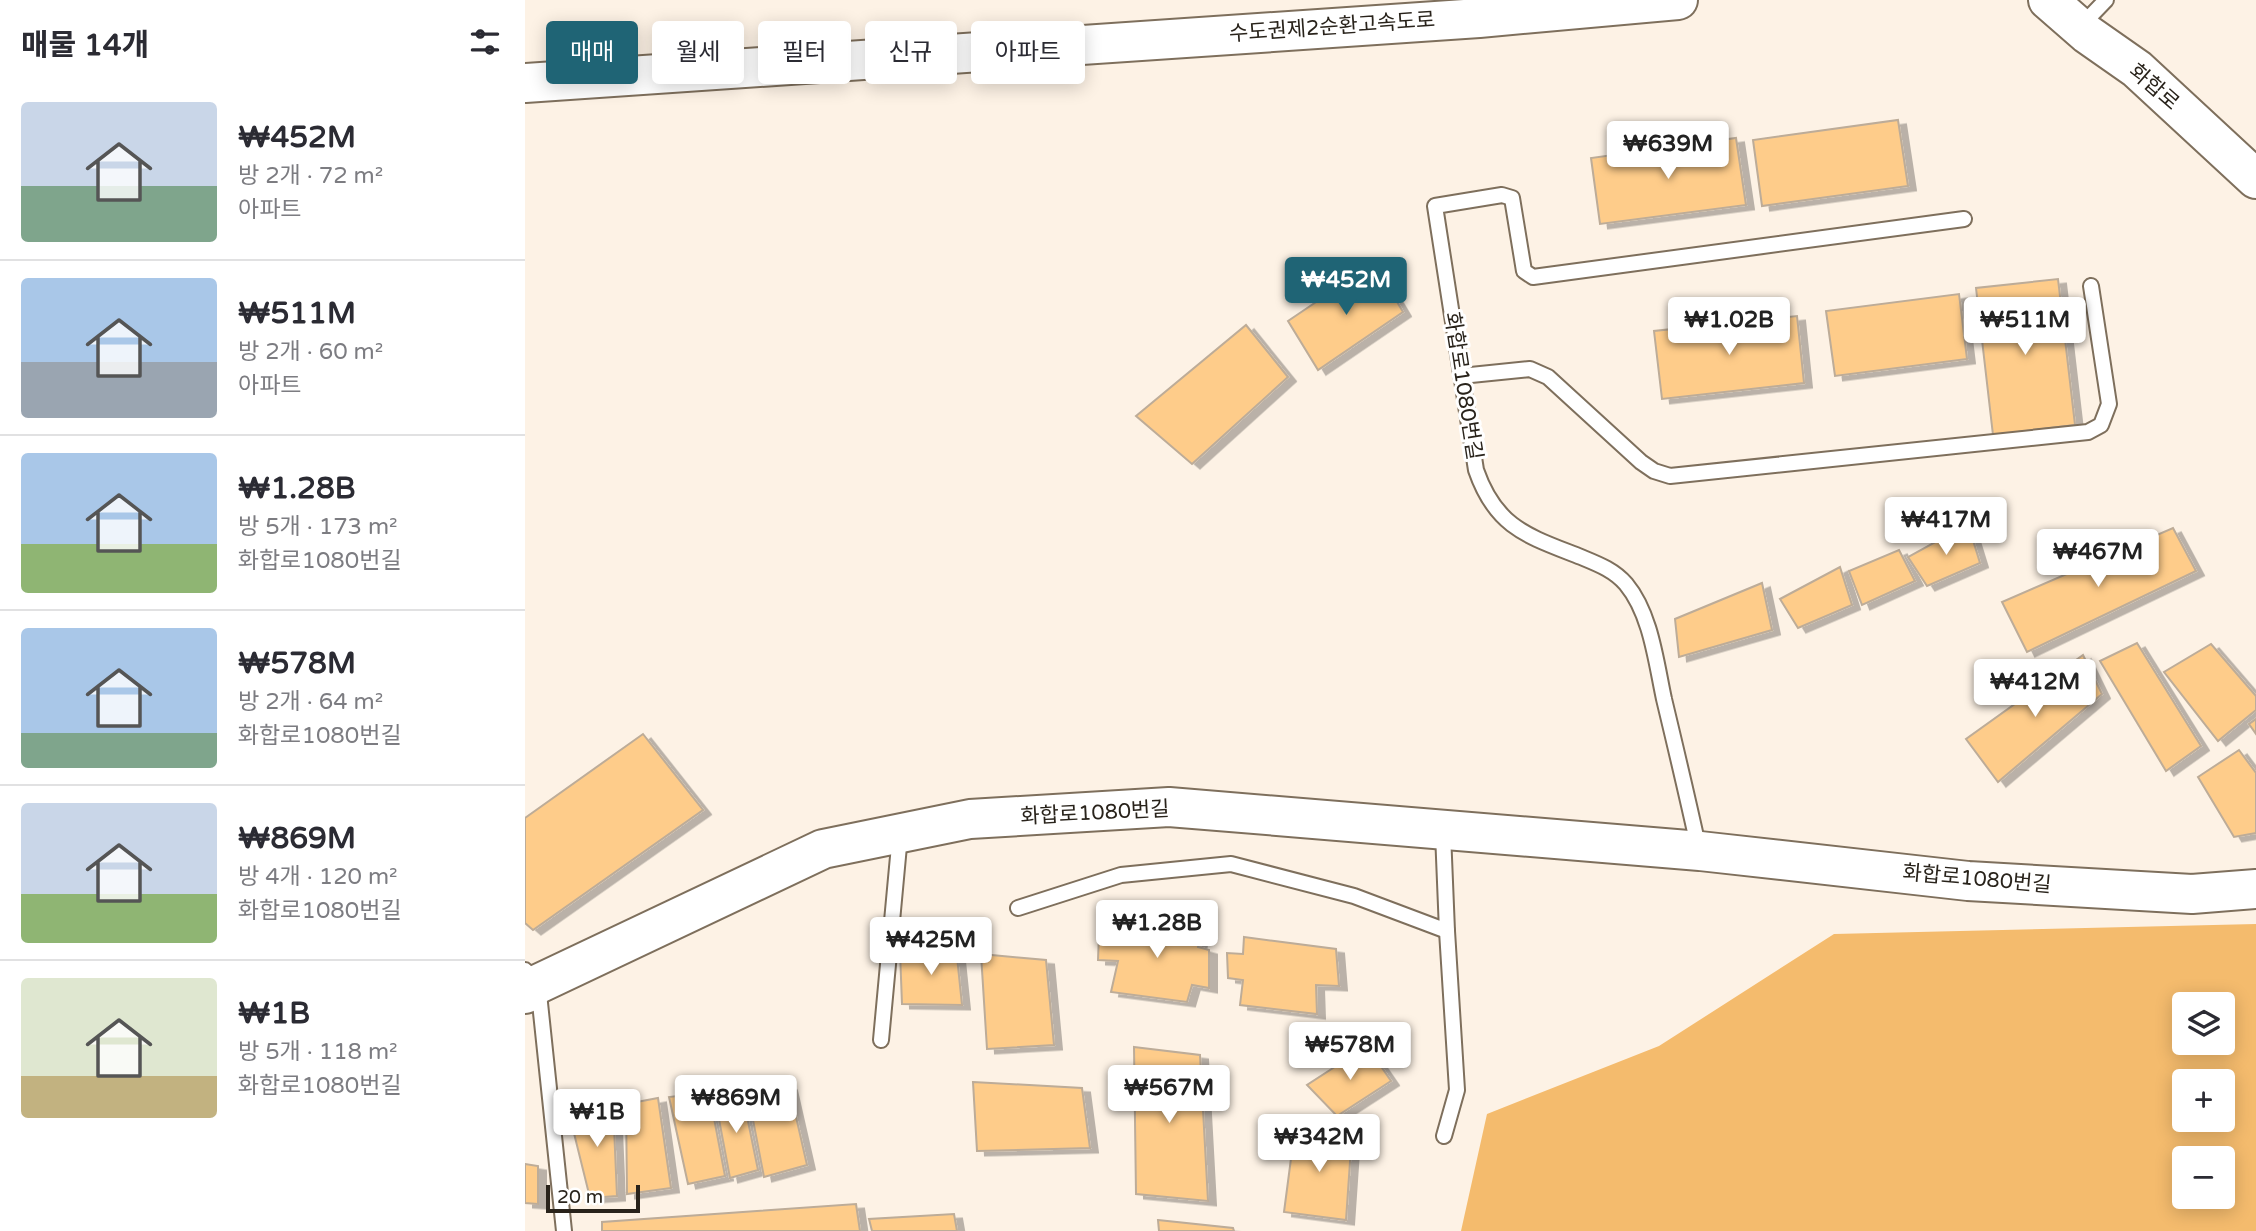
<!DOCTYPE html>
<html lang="ko">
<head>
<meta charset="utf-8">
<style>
  :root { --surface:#fff; --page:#f7f7f7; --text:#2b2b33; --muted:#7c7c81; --line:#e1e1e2; --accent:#1f6475 }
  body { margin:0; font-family:"Varela Round","Noto Sans KR",sans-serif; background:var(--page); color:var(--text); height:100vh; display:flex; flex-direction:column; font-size:26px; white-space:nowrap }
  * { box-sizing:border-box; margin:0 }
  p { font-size:23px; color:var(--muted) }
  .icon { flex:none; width:38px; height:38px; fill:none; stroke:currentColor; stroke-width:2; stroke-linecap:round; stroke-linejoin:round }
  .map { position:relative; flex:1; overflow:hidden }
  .sheet { display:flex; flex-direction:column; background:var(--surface); width:525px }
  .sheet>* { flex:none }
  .banner { position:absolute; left:21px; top:21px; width:665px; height:63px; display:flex; gap:14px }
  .tools { position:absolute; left:1647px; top:992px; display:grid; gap:14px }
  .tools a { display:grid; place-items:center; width:63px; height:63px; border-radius:7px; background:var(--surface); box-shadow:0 4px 18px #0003; font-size:35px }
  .scale { position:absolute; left:21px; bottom:18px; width:94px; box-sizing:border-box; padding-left:7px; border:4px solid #29231b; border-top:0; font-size:19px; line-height:24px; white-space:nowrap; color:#29231b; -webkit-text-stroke:5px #fff; paint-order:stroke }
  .price { position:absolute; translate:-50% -60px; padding:0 16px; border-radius:7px; background:#fff; color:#222; font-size:23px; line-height:46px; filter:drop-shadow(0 2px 4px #0008) }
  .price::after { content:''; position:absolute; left:50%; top:42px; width:21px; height:16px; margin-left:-10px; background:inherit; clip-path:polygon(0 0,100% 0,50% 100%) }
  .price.current { background:var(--accent); color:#fff }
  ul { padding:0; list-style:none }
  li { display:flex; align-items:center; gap:21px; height:175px; padding:0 21px }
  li+li { border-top:2px solid var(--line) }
  li span { display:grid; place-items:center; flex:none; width:196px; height:140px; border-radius:7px; color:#555 }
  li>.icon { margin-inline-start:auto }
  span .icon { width:84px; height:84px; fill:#fffc; stroke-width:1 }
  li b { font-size:30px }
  h2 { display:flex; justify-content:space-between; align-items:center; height:84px; padding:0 21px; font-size:30px }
  .tag { padding:0 24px; border-radius:7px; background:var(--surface); box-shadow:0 4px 18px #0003; font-size:24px; line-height:63px }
  .tag.current { background:var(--accent); color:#fff }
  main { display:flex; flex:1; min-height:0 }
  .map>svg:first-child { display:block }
</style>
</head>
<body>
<main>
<section class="sheet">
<h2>매물 14개<svg class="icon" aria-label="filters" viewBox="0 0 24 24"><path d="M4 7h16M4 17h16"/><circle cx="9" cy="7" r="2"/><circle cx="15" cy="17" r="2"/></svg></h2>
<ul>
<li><span style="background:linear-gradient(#c9d6e8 60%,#7fa58c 0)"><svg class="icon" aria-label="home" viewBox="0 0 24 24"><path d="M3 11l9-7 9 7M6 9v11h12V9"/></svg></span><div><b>₩452M</b><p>방 2개 · 72 m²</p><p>아파트</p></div></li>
<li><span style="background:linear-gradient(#a9c7e8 60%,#9aa5b1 0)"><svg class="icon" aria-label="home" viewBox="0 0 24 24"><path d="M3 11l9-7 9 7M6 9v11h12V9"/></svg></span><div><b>₩511M</b><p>방 2개 · 60 m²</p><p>아파트</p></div></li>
<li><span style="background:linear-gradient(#a9c7e8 65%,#8fb573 0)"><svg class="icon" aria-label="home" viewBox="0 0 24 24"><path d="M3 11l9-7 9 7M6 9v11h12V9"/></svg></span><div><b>₩1.28B</b><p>방 5개 · 173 m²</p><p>화합로1080번길</p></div></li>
<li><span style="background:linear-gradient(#a9c7e8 75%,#7fa58c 0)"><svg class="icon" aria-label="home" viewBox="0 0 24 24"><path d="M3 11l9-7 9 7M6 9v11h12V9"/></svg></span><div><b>₩578M</b><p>방 2개 · 64 m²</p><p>화합로1080번길</p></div></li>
<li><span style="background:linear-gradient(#c9d6e8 65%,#8fb573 0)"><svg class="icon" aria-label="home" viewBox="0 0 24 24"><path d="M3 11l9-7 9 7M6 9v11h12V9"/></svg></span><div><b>₩869M</b><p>방 4개 · 120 m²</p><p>화합로1080번길</p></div></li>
<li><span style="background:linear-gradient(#dfe7d0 70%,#c2b280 0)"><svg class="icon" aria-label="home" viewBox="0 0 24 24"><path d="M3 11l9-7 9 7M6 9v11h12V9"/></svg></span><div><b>₩1B</b><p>방 5개 · 118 m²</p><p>화합로1080번길</p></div></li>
</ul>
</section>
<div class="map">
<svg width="1731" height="1231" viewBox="0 0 1731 1231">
  <defs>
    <filter id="shadow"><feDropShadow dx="8" dy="4.5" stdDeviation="0" flood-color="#0004"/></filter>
  </defs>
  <rect width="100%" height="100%" fill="#fdf2e5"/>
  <path fill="#f4bb6d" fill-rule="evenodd" d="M1731,924V1231H936L962,1114L1134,1046L1309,934ZM1659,1004H1698V1043H1659ZM1659,1082H1698V1120H1659ZM1659,1158H1698V1197H1659Z"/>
  <g fill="#fecc8a" stroke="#bdac98" stroke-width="2" filter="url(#shadow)">
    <path d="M1373,120L1383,186L1237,206L1228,140Z"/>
    <path d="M1211,138L1221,205L1075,224L1066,158Z"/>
    <path d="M849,263L878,312L793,370L763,321Z"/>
    <path d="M1533,279L1550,425L1468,435L1451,288Z"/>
    <path d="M1434,294L1442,359L1310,376L1301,311Z"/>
    <path d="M1272,316L1279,383L1137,399L1129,331Z"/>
    <path d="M721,325L763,377L667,464L611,416Z"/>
    <path d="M1443,524L1455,563L1402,586L1383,557Z"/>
    <path d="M1648,528L1671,571L1502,652L1477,602Z"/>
    <path d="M1374,550L1390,581L1337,605L1324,571Z"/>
    <path d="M1315,567L1327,605L1273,628L1255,599Z"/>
    <path d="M1237,583L1247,630L1154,657L1150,619Z"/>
    <path d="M1612,643L1676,746L1641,771L1575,661Z"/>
    <path d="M1686,644L1731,696V710L1693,741L1639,672Z"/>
    <path d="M1558,655L1577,694L1473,782L1441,739Z"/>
    <path d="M1731,719V734L1724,724Z"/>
    <path d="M118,734L178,810L8,930L0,923V818Z"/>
    <path d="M1714,750L1731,773V833L1709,837L1673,777Z"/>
    <path d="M603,917L676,928L673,947L684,950V988L667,985L662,1002L586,992L593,961L573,960L574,934L598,939Z"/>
    <path d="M719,937L811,949L814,986L791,985L792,1014L715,1005L718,980L703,978L702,953L718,954Z"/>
    <path d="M431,947L437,1005L377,1004L375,952Z"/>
    <path d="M456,954L521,960L529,1045L462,1049Z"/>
    <path d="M842,1046L866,1081L812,1116L782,1085Z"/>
    <path d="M609,1047L675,1055L683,1201L611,1194Z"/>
    <path d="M448,1082L557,1088L565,1148L452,1151Z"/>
    <path d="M264,1086L282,1165L239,1177L223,1094Z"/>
    <path d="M184,1092L200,1176L163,1184L144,1097Z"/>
    <path d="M217,1092L233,1170L205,1178L190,1098Z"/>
    <path d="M133,1098L146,1188L102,1194L101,1104Z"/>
    <path d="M88,1104L92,1196L65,1198L44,1113Z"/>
    <path d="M770,1128L827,1133L821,1220L759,1212Z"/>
    <path d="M0,1164L13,1166V1204L0,1203Z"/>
    <path d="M331,1204L335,1231H77V1222Z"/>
    <path d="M429,1214L432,1231H347L344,1219Z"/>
    <path d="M633,1220L708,1228L709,1231H634Z"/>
  </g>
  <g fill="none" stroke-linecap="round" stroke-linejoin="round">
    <g stroke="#7e6f5c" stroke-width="18">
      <g id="lane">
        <path d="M1555,27L1581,0"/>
        <path d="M936,376L1005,369L1023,377L1116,462L1129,471L1145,476L1563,432L1576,425L1584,404L1566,286"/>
        <path d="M1174,850C1163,800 1151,749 1139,699C1131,662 1126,614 1101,584C1089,570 1073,564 1056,557C1003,536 971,528 951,470L910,206L977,195L987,198L999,271L1008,277L1439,219"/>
        <path d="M493,908L596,875L706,864L829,896L922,931L918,833"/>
        <path d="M0,970L13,984L39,1231"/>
        <path d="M356,1040L375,835"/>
        <path d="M919,1136L932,1090L922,931"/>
      </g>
    </g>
    <g stroke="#7e6f5c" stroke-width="42">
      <g id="secondary">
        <path d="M1523,0L1562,34L1612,69L1731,179"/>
        <path d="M0,994L13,984L298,849L445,819L644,807L1175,851L1443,881L1667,894L1731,889"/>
      </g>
    </g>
    <g stroke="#7e6f5c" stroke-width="42">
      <path id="highway" d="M0,83L954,18L1153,0"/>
    </g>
    <use href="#lane" stroke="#fff" stroke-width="14"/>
    <use href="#secondary" stroke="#fff" stroke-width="38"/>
    <use href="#highway" stroke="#fff" stroke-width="38"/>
  </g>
  <g text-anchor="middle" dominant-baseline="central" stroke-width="6" stroke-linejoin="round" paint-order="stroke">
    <g font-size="21" fill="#29231b" stroke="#fff">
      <text transform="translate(807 27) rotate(-4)">수도권제2순환고속도로</text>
      <text transform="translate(1629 87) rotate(41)">화합로</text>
      <text transform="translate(938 386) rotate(81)">화합로1080번길</text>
      <text transform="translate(570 813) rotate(-3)">화합로1080번길</text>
      <text transform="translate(1452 879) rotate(5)">화합로1080번길</text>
    </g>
  </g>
</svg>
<div class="tools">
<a><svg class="icon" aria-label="layers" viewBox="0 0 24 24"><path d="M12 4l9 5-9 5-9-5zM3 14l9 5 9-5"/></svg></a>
<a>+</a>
<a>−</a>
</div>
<div class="scale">20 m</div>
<b class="price" style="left:1143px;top:181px">₩639M</b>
<b class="price current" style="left:821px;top:317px">₩452M</b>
<b class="price" style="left:1204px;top:357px">₩1.02B</b>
<b class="price" style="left:1500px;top:357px">₩511M</b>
<b class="price" style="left:1421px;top:557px">₩417M</b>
<b class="price" style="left:1573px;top:589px">₩467M</b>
<b class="price" style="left:1510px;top:719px">₩412M</b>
<b class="price" style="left:632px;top:960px">₩1.28B</b>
<b class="price" style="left:406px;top:977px">₩425M</b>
<b class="price" style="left:825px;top:1082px">₩578M</b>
<b class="price" style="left:644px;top:1125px">₩567M</b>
<b class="price" style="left:211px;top:1135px">₩869M</b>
<b class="price" style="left:72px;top:1149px">₩1B</b>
<b class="price" style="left:794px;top:1174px">₩342M</b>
<div class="banner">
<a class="tag current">매매</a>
<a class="tag">월세</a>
<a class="tag">필터</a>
<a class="tag">신규</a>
<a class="tag">아파트</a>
</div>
</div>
</main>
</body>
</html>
